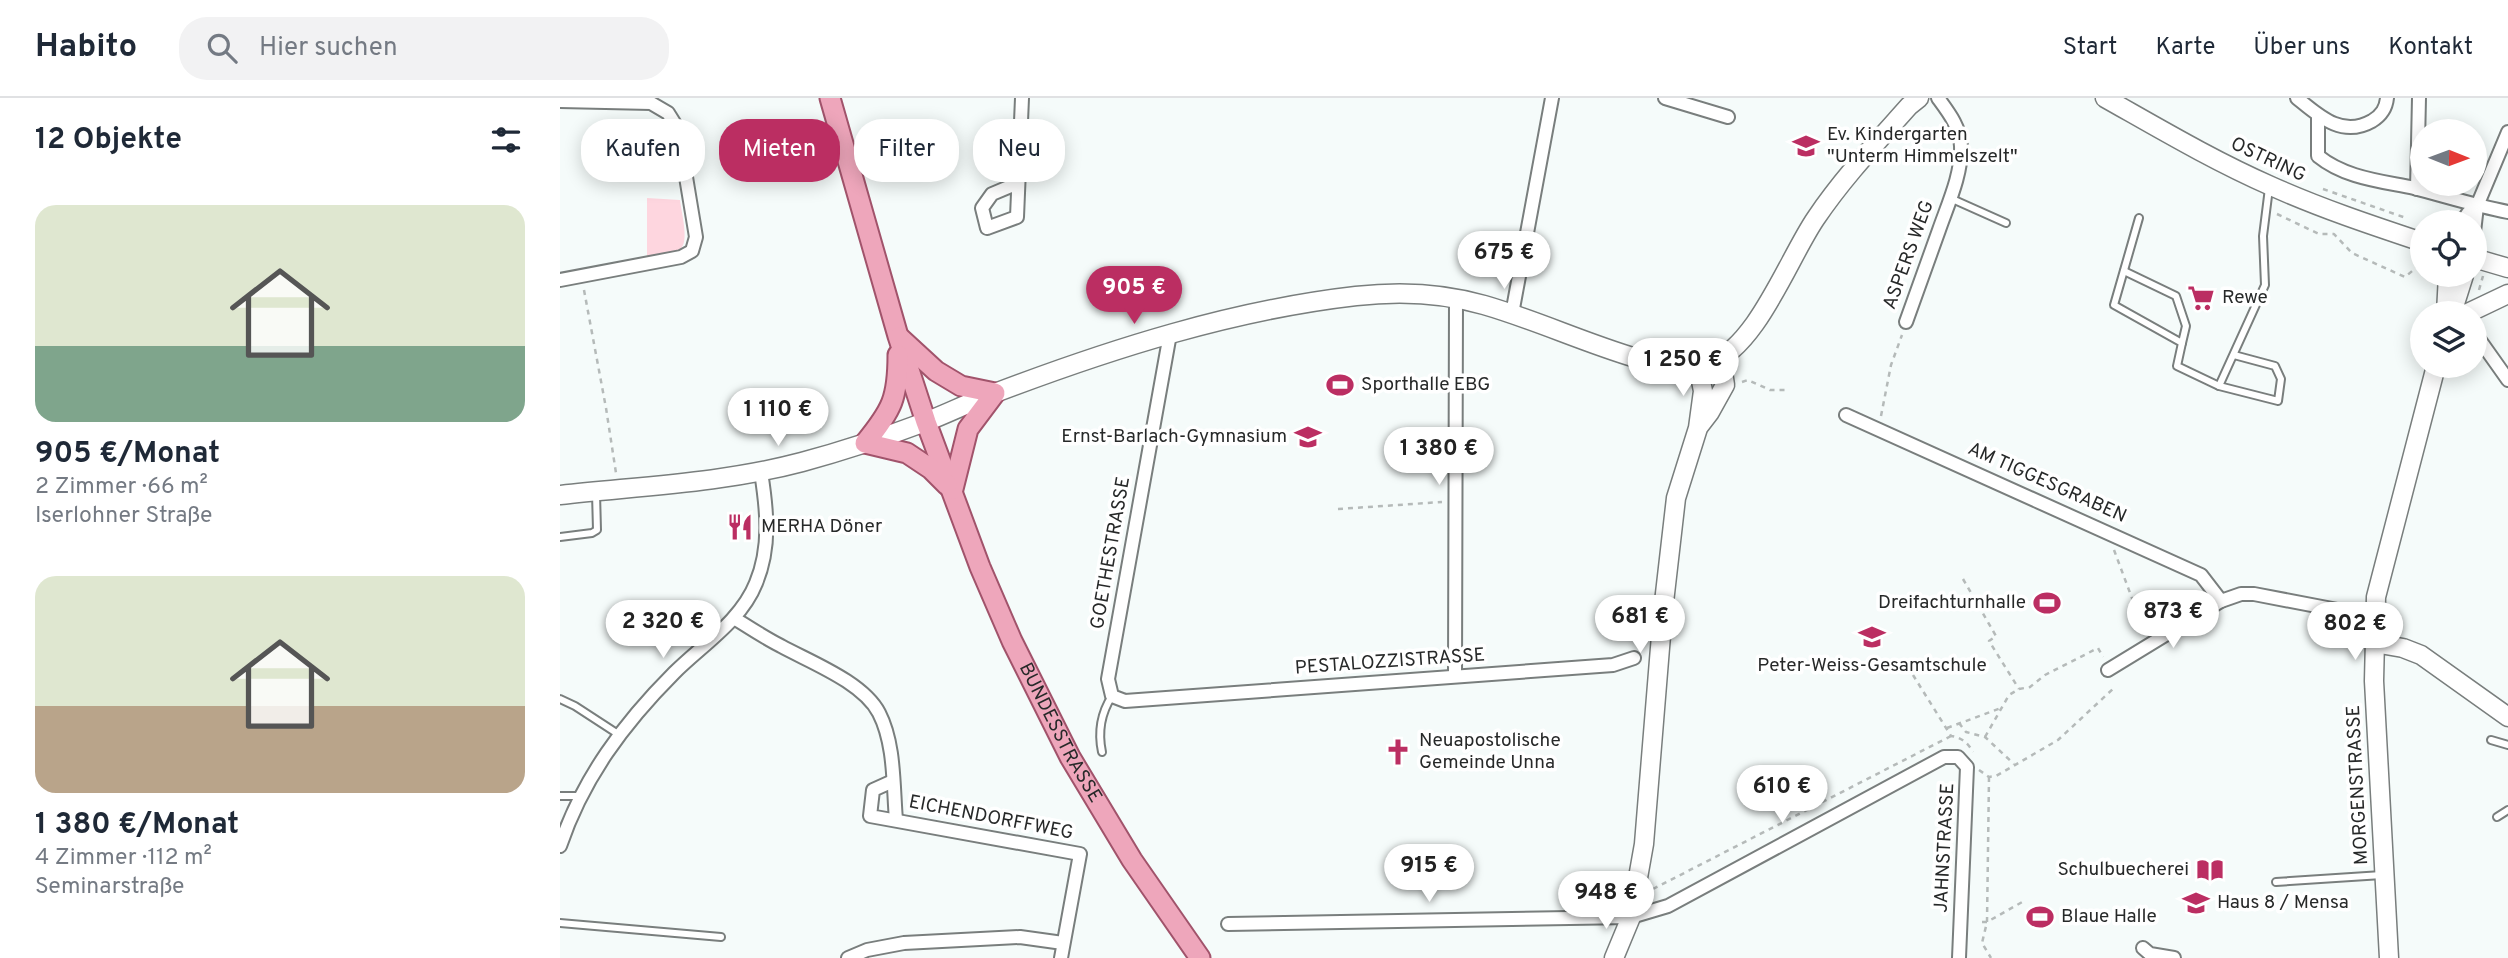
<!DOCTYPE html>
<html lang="de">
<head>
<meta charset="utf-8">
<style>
  :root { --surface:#fff; --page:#f2f2f3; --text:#1f2937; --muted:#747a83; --line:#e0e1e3; --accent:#bb2e62 }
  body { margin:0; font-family:Overpass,sans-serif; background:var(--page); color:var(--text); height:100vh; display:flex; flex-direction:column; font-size:26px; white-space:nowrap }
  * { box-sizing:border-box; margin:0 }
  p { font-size:23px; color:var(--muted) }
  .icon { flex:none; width:38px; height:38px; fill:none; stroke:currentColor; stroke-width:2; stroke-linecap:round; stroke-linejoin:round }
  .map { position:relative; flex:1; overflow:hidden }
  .details { display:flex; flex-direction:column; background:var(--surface); width:560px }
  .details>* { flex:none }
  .hud { position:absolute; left:21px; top:21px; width:665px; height:63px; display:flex; gap:14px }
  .needle { width:46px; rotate:91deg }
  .fabs { position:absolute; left:1850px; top:21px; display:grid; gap:14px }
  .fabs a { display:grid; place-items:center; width:77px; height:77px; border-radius:50%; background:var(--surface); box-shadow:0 4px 18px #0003; font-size:35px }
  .price { position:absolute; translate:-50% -60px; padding:0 16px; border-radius:24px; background:#fff; color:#222; font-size:23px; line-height:46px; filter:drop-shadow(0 2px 4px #0008) }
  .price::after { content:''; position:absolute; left:50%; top:42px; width:21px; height:16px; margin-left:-10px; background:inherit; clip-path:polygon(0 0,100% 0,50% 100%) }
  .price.on { background:var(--accent); color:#fff }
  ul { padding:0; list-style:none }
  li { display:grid; align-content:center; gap:14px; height:371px; padding:0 35px }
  li span { display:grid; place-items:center; height:217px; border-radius:21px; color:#555 }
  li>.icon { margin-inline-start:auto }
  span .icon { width:126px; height:126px; fill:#fffc; stroke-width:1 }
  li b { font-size:30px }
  h2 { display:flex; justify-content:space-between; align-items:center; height:84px; padding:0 35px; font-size:30px }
  .tag { padding:0 24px; border-radius:28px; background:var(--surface); box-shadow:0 4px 18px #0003; font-size:24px; line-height:63px }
  .tag.on { background:var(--accent); color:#fff }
  header { display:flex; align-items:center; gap:42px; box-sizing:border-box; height:98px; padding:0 35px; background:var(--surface); border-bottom:2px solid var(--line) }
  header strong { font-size:33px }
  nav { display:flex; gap:38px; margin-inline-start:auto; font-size:24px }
  .search { width:490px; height:63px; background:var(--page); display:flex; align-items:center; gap:18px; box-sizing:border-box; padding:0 24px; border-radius:28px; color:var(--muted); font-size:26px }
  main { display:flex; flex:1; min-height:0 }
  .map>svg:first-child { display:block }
</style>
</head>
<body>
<header>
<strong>Habito</strong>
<div class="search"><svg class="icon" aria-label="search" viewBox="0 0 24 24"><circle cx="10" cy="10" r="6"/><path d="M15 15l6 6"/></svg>Hier suchen</div>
<nav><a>Start</a><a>Karte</a><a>Über uns</a><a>Kontakt</a></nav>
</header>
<main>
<section class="details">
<h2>12 Objekte<svg class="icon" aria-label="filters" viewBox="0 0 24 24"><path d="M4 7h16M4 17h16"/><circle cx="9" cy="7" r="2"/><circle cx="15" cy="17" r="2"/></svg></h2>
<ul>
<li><span style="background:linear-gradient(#dfe7d0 65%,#7fa58c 0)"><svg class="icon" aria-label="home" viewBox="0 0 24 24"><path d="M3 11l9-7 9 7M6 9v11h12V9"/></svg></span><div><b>905 €/Monat</b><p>2 Zimmer · 66 m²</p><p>Iserlohner Straße</p></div></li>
<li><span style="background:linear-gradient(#dfe7d0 60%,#b9a48a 0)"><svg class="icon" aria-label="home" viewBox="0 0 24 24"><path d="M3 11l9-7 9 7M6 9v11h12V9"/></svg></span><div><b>1 380 €/Monat</b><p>4 Zimmer · 112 m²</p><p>Seminarstraße</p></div></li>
</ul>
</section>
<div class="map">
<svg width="1948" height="860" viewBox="0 0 1948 860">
  <rect width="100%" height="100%" fill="#f5fbfa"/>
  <path fill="#fed6df" d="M87,100L120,102C121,113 130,145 120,151C112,156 96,156 87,158Z"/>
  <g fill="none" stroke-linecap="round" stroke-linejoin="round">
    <g stroke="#797e7d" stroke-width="10">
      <g id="lane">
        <path d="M1390,100L1446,125"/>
        <path d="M1579,120L1554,207L1622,245L1617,268L1659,288L1718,303L1721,281L1715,268L1674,257"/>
        <path d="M1564,173L1616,198L1626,228L1622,245"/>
        <path d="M1659,288L1705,187L1703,138L1709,90"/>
        <path d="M0,439L32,435L37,432L36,395"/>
        <path d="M0,601L15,608L58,636"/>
        <path d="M1931,642L1948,647"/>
        <path d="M542,654C538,635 541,615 552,598"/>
        <path d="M0,698H20"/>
        <path d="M1937,719L1948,712"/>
        <path d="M1716,784L1822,777"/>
        <path d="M0,825L161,839"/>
      </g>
    </g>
    <g stroke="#797e7d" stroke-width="16">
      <g id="street">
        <path d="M1105,0L1168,19"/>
        <path d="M1737,0C1759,18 1782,40 1812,23C1822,17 1826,10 1827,0"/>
        <path d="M0,3L91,5L108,15L118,31L136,139L132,153L121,159L0,182"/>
        <path d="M1758,18V58C1785,80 1821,83 1854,90C1885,98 1916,108 1948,114"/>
        <path d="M458,85L432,96L422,110L427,130L457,119L462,0"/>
        <path d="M1857,91L1859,0"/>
        <path d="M1902,124L1908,115L1917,108"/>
        <path d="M1914,134L1917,108L1948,34"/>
        <path d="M952,216L992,0"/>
        <path d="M1346,224C1357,193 1368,162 1379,132C1388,106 1402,76 1401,48C1400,29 1389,15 1378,0"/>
        <path d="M1914,234L1948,282"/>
        <path d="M610,236L548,581L552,598L565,603L1053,567L1074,560"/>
        <path d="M1286,317L1641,477L1661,503"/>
        <path d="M174,520C190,530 205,540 221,548C250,564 303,584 319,615C335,646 333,687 336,722"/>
        <path d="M1548,572L1661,503L1681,496H1694L1814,519"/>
        <path d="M895,578L896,201"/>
        <path d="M333,683L313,692L310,718L520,756L501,860"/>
        <path d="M0,748C23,680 64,625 114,575C142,547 181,523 196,485C211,449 207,412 201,374"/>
        <path d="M668,826L1071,819L1108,808L1384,659H1398L1407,669L1399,860"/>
        <path d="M1583,850L1590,856L1614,860"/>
        <path d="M288,860L307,852L344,845L460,839L503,845"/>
      </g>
    </g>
    <g stroke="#797e7d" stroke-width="21">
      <g id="secondary">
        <path d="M1545,0C1600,31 1654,63 1711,88C1760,110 1811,127 1862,144"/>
        <path d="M1914,160L1948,170"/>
        <path d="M1886,215L1888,177"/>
        <path d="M1892,215L1904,177"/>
        <path d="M1908,215L1948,196"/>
        <path d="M1140,327L1150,314L1165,287L1161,261"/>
        <path d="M0,397C81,388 163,385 242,364C283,353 325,339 365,324C389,315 412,303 435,295C551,251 673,212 796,198C839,193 883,195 924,207C976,222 1025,245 1076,260C1087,264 1100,270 1112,271C1124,271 1139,269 1150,265C1197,249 1229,159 1256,120C1283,80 1317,44 1349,8L1359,0"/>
        <path d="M1814,545L1843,550L1861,557L1948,619"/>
        <path d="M1054,860L1071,819L1084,746L1103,513L1116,400L1138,330L1143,293L1138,268"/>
        <path d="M1829,860L1814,583L1816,499L1876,268"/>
      </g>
    </g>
    <g stroke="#a1536b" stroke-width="23">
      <g id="primary">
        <path id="s1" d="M270,0L338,238L366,324L420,469L452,543L510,659L572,762L640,860"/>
        <path d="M339,239L376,273L401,288L435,295L408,331L393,391"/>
        <path d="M338,257C338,300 332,312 305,345L347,355L371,371L387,387"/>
      </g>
    </g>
    <g stroke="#b5bab9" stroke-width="2.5" stroke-dasharray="5 5" stroke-linecap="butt">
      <path d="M1763,91L1846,120"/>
      <path d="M1717,116L1759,136H1774L1792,155L1845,179L1857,169L1862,172"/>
      <path d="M1882,124L1891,113"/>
      <path d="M24,192L46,310L56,375"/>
      <path d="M1919,192L1923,178"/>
      <path d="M1182,284L1188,282L1210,292H1225"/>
      <path d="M1321,318L1331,267L1342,237"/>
      <path d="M778,411L882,404"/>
      <path d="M1554,452L1585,535"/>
      <path d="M1403,481L1436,538L1429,543L1459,591"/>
      <path d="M1081,549L1084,531"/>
      <path d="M1353,577L1391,638C1401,639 1408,645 1413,654"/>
      <path d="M1399,625L1406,634L1425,639L1454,666"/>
      <path d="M1387,630L1441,610"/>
      <path d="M1425,639L1449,597L1459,591L1470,589L1485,577L1538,550L1543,559"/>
      <path d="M1419,672L1429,679L1436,678L1498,642L1555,589"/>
      <path d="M1429,679L1427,824L1422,845L1431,860"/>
      <path d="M1093,791L1391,638"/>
      <path d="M1422,824H1427L1464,803"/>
    </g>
    <use href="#lane" stroke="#fff" stroke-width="6"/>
    <use href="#street" stroke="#fff" stroke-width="12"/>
    <use href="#secondary" stroke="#fff" stroke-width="18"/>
    <use href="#primary" stroke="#eea6bb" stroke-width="19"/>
  </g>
  <defs>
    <g id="school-bare" transform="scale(2.1)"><path d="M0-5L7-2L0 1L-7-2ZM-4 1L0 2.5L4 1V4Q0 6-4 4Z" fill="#bb2e62" stroke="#fff" stroke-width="2.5" paint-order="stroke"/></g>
    <g id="supermarket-bare" transform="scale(2.1)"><path d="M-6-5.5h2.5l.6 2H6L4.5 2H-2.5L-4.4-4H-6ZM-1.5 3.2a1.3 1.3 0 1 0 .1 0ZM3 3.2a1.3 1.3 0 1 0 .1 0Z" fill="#bb2e62" stroke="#fff" stroke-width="2.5" paint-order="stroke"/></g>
    <g id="stadium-bare" transform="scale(2.1)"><path d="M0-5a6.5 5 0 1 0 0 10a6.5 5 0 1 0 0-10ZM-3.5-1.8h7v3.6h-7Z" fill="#bb2e62" stroke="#fff" stroke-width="2.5" paint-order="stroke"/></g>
    <g id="restaurant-bare" transform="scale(2.1)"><path d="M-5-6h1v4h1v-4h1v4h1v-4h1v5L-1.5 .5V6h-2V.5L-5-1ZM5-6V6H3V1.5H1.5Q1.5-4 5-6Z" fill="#bb2e62" stroke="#fff" stroke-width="2.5" paint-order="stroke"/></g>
    <g id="church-bare" transform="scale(2.1)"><path d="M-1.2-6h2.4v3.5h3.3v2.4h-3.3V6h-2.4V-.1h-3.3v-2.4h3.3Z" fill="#bb2e62" stroke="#fff" stroke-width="2.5" paint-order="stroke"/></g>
    <g id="library-bare" transform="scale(2.1)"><path d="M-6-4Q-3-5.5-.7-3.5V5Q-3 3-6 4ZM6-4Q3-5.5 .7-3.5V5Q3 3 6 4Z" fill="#bb2e62" stroke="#fff" stroke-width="2.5" paint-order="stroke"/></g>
  </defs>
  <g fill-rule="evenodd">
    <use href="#school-bare" x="1246" y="48"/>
    <use href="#supermarket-bare" x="1641" y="200"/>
    <use href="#stadium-bare" x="780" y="287"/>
    <use href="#school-bare" x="748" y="339"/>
    <use href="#restaurant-bare" x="180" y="429"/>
    <use href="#stadium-bare" x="1487" y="505"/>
    <use href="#school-bare" x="1312" y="539"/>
    <use href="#church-bare" x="838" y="654"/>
    <use href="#library-bare" x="1650" y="772"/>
    <use href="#school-bare" x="1636" y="805"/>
    <use href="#stadium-bare" x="1480" y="819"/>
  </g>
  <g text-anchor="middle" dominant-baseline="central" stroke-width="7" stroke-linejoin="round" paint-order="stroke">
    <g font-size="19" fill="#272929" stroke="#fff" text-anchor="start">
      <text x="1267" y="37">Ev. Kindergarten<tspan x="1267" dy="22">"Unterm Himmelszelt"</tspan></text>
      <text x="1662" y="200">Rewe</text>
      <text x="801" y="287">Sporthalle EBG</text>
      <text x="727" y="339" text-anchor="end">Ernst-Barlach-Gymnasium</text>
      <text x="201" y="429">MERHA Döner</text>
      <text x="1466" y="505" text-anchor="end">Dreifachturnhalle</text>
      <text x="1312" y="568" text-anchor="middle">Peter-Weiss-Gesamtschule</text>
      <text x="859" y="643">Neuapostolische<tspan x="859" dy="22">Gemeinde Unna</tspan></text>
      <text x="1629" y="772" text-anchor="end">Schulbuecherei</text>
      <text x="1657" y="805">Haus 8 / Mensa</text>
      <text x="1501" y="819">Blaue Halle</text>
    </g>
    <g font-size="19" fill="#272929" stroke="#fff">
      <text transform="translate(1708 62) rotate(25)">OSTRING</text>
      <text transform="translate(1349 157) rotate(-70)">ASPERS WEG</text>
      <text transform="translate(1487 385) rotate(24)">AM TIGGESGRABEN</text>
      <text transform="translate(551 455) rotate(-80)">GOETHESTRASSE</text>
      <text transform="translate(830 564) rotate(-4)">PESTALOZZISTRASSE</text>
      <text stroke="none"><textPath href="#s1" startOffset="677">BUNDESSTRASSE</textPath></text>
      <text transform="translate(1798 687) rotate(-93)">MORGENSTRASSE</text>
      <text transform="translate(431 720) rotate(11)">EICHENDORFFWEG</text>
      <text transform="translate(1385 750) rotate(-87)">JAHNSTRASSE</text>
    </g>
  </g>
</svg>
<div class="fabs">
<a><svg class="needle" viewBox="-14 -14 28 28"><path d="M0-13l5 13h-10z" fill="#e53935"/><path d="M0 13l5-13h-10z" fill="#747a83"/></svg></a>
<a><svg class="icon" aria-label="locate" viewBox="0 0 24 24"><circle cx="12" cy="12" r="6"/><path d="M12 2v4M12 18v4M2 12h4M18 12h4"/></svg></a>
<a><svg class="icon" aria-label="layers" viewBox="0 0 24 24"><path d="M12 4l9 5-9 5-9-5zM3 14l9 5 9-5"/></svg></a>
</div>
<b class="price" style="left:944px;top:193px">675 €</b>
<b class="price on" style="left:574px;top:228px">905 €</b>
<b class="price" style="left:1123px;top:300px">1 250 €</b>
<b class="price" style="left:218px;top:350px">1 110 €</b>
<b class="price" style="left:879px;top:389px">1 380 €</b>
<b class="price" style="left:1613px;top:552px">873 €</b>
<b class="price" style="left:1080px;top:557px">681 €</b>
<b class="price" style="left:103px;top:562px">2 320 €</b>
<b class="price" style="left:1795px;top:564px">802 €</b>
<b class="price" style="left:1222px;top:727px">610 €</b>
<b class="price" style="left:869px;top:806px">915 €</b>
<b class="price" style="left:1046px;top:833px">948 €</b>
<div class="hud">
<a class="tag">Kaufen</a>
<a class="tag on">Mieten</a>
<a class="tag">Filter</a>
<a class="tag">Neu</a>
</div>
</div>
</main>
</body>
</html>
